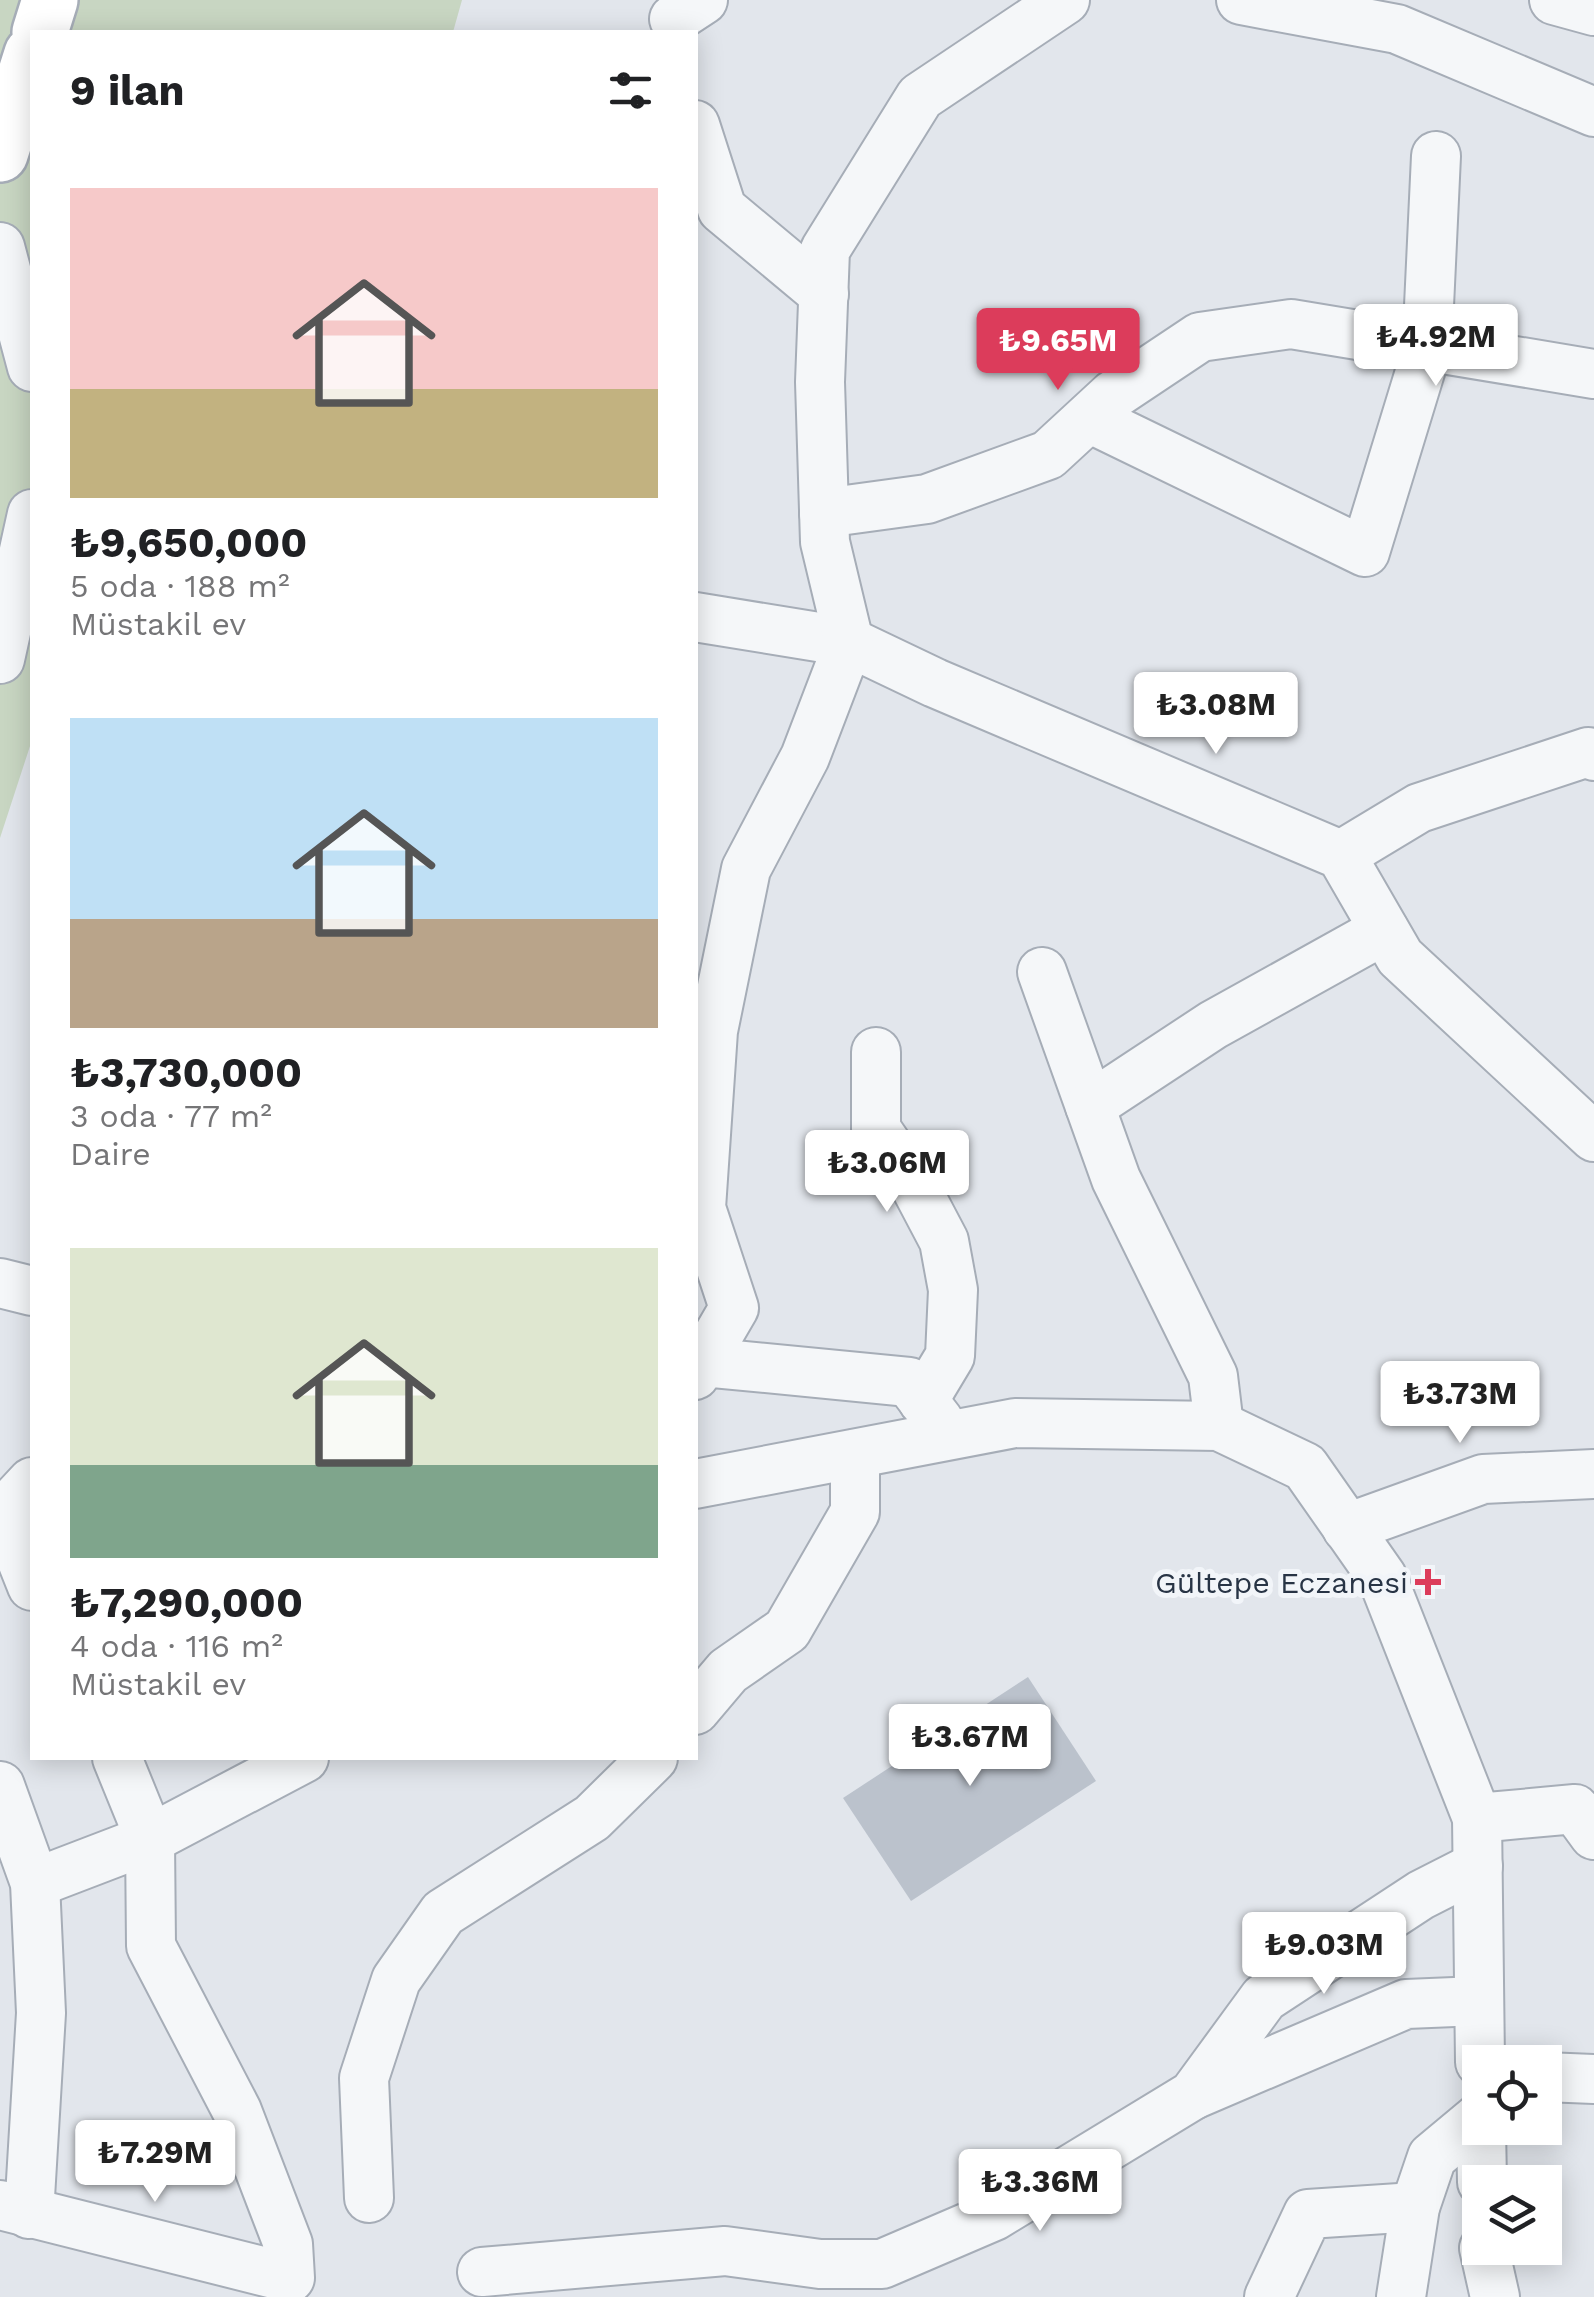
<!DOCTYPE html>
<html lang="tr">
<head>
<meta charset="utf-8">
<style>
  :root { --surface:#fff; --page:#f2f2f2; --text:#202124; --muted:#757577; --accent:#dc3c5b }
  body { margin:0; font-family:"Work Sans",sans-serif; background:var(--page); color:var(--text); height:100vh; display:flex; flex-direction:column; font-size:38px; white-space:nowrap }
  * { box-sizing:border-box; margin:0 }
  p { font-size:32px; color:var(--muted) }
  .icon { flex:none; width:55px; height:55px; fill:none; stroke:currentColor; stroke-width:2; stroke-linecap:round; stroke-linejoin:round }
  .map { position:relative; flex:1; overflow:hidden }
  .drawer { position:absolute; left:30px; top:30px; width:668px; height:1730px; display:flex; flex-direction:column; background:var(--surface); border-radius:0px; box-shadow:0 5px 25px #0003 }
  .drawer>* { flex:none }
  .fabs { position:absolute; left:1462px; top:2045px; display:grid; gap:20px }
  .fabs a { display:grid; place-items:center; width:100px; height:100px; border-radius:0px; background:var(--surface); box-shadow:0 5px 25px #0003; font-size:50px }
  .price { position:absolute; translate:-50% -85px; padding:0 22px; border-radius:10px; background:#fff; color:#222; font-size:32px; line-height:65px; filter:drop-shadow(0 2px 5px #0008) }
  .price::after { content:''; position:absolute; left:50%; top:60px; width:30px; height:22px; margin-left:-15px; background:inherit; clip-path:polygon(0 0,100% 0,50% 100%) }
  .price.current { background:var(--accent); color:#fff }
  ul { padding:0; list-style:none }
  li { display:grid; align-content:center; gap:20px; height:530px; padding:0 40px }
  li span { display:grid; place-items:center; height:310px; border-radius:0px; color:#555 }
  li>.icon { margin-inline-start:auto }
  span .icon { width:180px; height:180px; fill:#fffc; stroke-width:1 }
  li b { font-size:42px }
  h2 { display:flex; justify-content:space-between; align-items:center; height:120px; padding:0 40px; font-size:42px }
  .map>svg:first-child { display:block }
</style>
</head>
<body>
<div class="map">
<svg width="1594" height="2297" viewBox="0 0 1594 2297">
  <rect width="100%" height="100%" fill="#e2e6ec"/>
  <path fill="#c8d6c2" d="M0,0H462L453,32H32V740L0,838Z"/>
  <path fill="#bbc2cc" d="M1028,1677L1096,1781L911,1901L843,1798Z"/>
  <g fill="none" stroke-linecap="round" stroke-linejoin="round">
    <g stroke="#a6adb7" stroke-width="52">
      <g id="street">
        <path d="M1241,0L1397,29L1594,112"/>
        <path d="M1554,0L1594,11"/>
        <path d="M674,19L703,0"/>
        <path d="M695,125L722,209L824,294"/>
        <path d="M0,247L32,367"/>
        <path d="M1089,418L1365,552L1427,349L1436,156"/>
        <path d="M824,513L927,499L1048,455L1113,395L1200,337L1291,324L1594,374"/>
        <path d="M695,617L849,642L935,683L1341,855L1400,957L1594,1137"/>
        <path d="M0,659L32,514"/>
        <path d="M1341,855L1419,808L1588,752L1594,756"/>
        <path d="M1042,972L1116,1179L1213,1376L1219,1426"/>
        <path d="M876,1052V1129L914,1184L944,1241L953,1290L950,1356L923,1401"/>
        <path d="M1090,1106L1213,1025L1384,930"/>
        <path d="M0,1283L32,1291"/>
        <path d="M703,1362L909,1382L939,1421"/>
        <path d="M695,1375L734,1308L701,1208L713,1031L746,869L805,757L849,642L825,542L820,382L825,250L920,97L1065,0"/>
        <path d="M32,1482L3,1513L32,1586"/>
        <path d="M695,1484L1015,1423L1219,1426L1305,1467L1382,1577L1477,1818L1480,2062"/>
        <path d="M1347,1528L1483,1479L1594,1474"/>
        <path d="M695,1710L728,1671L787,1630L855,1512V1454"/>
        <path d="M0,1786L35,1883L41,2013L29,2214"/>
        <path d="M1477,1818L1575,1809L1594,1835"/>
        <path d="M35,1883L150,1839L304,1758"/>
        <path d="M1545,2077L1594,2079"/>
        <path d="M1193,2095L1406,2004L1479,2001"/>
        <path d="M1481,2128L1482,2182"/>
        <path d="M369,2198L364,2078L396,1980L443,1913L592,1818L653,1758"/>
        <path d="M0,2205L290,2278L288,2244L237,2111L151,1946L150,1839L117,1758"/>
        <path d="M1484,2248L1495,2297"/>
        <path d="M482,2272L725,2251L820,2264H882L994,2216L1193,2095L1264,1998L1421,1895L1478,1866"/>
        <path d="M1269,2297L1308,2214L1415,2207"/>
        <path d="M1401,2297L1415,2207L1432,2157L1480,2117"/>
      </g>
    </g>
    <g stroke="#a6adb7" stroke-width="60">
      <g id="secondary">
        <path d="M40,32L50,0"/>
        <path d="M0,154L32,54"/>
      </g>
    </g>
    <use href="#street" stroke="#f5f7f9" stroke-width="48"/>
    <use href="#secondary" stroke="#fff" stroke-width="55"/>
  </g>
  <path fill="#dc3c5b" stroke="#f2f5f9" stroke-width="4" d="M1423 1567h10v10h10v10h-10v10h-10v-10h-10v-10h10z"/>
  <g text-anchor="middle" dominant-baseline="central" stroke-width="10" stroke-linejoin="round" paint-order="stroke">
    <g font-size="30" fill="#283445" stroke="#f2f5f9" text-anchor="end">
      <text x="1408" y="1582">Gültepe Eczanesi</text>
    </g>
  </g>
</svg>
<div class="fabs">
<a><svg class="icon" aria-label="locate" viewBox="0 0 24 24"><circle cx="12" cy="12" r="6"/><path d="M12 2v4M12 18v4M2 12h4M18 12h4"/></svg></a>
<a><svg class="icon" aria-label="layers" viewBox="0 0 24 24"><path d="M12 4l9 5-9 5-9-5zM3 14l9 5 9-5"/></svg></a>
</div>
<b class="price" style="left:1436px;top:389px">₺4.92M</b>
<b class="price current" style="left:1058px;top:393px">₺9.65M</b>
<b class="price" style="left:1216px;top:757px">₺3.08M</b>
<b class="price" style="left:887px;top:1215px">₺3.06M</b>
<b class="price" style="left:1460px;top:1446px">₺3.73M</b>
<b class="price" style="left:970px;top:1789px">₺3.67M</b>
<b class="price" style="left:1324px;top:1997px">₺9.03M</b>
<b class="price" style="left:155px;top:2205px">₺7.29M</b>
<b class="price" style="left:1040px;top:2234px">₺3.36M</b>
<section class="drawer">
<h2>9 ilan<svg class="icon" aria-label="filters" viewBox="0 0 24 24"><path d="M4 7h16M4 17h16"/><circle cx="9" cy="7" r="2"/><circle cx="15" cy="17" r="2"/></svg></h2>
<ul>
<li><span style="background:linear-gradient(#f6c9c9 65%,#c2b280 0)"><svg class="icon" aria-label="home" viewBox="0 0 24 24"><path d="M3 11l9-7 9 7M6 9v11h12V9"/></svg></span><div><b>₺9,650,000</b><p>5 oda · 188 m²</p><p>Müstakil ev</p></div></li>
<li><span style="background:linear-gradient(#bfe0f5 65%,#b9a48a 0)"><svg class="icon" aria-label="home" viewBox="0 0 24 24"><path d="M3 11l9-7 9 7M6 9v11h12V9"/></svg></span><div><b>₺3,730,000</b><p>3 oda · 77 m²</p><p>Daire</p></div></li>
<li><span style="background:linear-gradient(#dfe7d0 70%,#7fa58c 0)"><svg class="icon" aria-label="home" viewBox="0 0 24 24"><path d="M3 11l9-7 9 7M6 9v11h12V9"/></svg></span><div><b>₺7,290,000</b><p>4 oda · 116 m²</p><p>Müstakil ev</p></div></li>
</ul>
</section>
</div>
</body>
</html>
